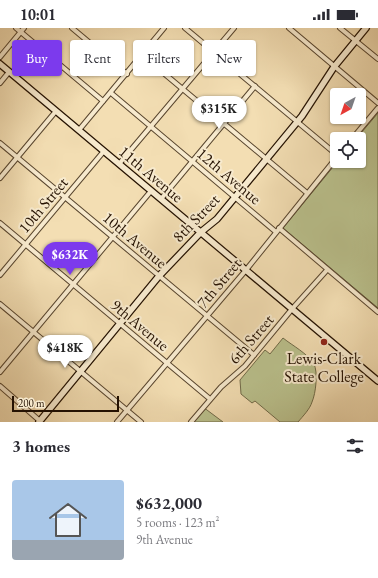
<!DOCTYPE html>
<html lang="en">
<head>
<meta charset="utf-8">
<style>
  :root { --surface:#fff; --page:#f2f2f3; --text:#2b2b33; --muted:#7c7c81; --accent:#7c3aed }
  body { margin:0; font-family:"EB Garamond",serif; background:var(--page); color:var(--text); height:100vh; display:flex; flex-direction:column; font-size:15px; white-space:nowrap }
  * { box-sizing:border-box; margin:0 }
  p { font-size:13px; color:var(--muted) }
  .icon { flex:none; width:22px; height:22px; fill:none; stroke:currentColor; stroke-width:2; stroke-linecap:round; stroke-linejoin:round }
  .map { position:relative; height:394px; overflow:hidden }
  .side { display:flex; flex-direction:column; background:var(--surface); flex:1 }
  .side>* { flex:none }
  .top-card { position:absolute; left:12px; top:12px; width:354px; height:36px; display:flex; gap:8px }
  .needle { width:26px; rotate:220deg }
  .fabs { position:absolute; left:330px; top:60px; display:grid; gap:8px }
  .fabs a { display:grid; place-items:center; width:36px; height:36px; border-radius:4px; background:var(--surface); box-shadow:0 1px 3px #0004; font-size:20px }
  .scale { position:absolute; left:12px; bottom:10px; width:107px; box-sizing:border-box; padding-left:4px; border:2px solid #251202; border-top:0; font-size:11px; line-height:14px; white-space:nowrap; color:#251202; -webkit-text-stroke:3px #f7eace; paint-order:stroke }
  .price { position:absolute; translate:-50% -34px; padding:0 9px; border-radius:14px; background:#fff; color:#222; font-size:13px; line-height:26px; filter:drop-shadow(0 1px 2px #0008) }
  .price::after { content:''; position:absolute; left:50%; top:24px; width:12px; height:9px; margin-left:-6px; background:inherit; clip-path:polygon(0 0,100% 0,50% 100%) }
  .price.on { background:var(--accent); color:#fff }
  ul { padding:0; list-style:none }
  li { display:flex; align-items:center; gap:12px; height:100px; padding:0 12px }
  li span { display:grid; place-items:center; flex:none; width:112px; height:80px; border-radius:4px; color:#555 }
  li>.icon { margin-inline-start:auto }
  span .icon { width:48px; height:48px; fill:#fffc; stroke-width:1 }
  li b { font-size:17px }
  h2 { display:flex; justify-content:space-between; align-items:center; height:48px; padding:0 12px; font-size:17px }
  .tag { padding:0 14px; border-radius:4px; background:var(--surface); box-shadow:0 1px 3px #0004; font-size:14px; line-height:36px }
  .tag.on { background:var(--accent); color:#fff }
  .status { display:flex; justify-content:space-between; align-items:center; height:28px; padding:0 20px; background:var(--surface); direction:ltr }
  .status svg { height:11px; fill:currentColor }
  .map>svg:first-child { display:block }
</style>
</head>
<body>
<div class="status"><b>10:01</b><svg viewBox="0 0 49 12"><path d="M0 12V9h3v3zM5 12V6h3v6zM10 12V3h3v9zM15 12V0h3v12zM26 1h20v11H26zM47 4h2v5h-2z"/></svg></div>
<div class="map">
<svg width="378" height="394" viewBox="0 0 378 394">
  <rect width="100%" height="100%" fill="#f3deb3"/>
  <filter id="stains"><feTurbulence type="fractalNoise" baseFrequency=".005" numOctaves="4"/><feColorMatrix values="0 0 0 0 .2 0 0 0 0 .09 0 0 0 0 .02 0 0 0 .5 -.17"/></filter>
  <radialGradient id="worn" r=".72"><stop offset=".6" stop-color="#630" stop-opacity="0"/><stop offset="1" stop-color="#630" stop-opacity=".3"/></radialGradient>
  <g fill="#bac18d" stroke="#706a48">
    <path d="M378,85V280L283,200L338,133H359V111H356Z"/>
    <path d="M283,310C293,318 307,325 314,336C318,344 316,365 312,374C310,381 303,388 298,394H280L255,373L252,375L241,366L240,352L265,322L270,326Z"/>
    <path d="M203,379L223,394H191Z"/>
  </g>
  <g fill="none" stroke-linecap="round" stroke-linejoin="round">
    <g stroke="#58452e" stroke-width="6">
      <g id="street">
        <path d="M16,0L103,73"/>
        <path d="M72,0L127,46"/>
        <path d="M185,0L337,127"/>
        <path d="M289,0L378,75"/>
        <path d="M340,0L378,31"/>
        <path d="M142,27L307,165"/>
        <path d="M0,29L24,0"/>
        <path d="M0,55L9,44"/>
        <path d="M111,65L276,204"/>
        <path d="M79,102L164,0"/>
        <path d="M352,111L378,80"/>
        <path d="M0,115L254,327"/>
        <path d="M119,136L234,0"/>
        <path d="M0,150L56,83"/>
        <path d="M161,171L255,58"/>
        <path d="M0,195L210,371"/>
        <path d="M279,200L378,284"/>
        <path d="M0,247L104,123"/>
        <path d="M0,276L141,394"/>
        <path d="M0,344L151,163"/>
        <path d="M0,358L40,393"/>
        <path d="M117,394L246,242L337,129"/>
        <path d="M191,394L221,359L245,338L292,281L327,242"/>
      </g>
    </g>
    <g stroke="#251202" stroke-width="8">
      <g id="secondary">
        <path d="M0,36L378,353"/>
        <path d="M39,394L159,248L201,204L217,191L302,88L334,39L366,0"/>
      </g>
    </g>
    <use href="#street" stroke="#f7eace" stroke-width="4"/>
    <use href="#secondary" stroke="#f7eace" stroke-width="5.5"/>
  </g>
  <circle fill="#8f2418" stroke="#f7eace" stroke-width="1.5" cx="324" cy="314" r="4"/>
  <g text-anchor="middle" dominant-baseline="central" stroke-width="4" stroke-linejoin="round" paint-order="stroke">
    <g font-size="16" fill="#251202" stroke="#f7eace">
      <text transform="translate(151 146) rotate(40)">11th Avenue</text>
      <text transform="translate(229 148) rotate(40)">12th Avenue</text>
      <text transform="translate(43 177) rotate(-50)">10th Street</text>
      <text transform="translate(196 190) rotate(-46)">8th Street</text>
      <text transform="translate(135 212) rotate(40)">10th Avenue</text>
      <text transform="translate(219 255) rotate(-50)">7th Street</text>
      <text transform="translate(140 297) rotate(40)">9th Avenue</text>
      <text transform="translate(251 311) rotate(-49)">6th Street</text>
    </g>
    <g font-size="16" fill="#251202" stroke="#f7eace">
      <text x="324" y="330">Lewis-Clark<tspan x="324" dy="18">State College</tspan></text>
    </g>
  </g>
  <rect width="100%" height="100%" filter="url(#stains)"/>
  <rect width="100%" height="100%" fill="url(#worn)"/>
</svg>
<div class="fabs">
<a><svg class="needle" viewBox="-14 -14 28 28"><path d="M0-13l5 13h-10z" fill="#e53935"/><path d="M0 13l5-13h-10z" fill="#7c7c81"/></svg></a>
<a><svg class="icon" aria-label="locate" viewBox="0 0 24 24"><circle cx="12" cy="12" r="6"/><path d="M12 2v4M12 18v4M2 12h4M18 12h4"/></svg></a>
</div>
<div class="scale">200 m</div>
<b class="price" style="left:219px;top:102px">$315K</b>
<b class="price on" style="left:70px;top:248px">$632K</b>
<b class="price" style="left:65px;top:341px">$418K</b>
<div class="top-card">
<a class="tag on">Buy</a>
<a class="tag">Rent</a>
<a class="tag">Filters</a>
<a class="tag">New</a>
</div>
</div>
<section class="side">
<h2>3 homes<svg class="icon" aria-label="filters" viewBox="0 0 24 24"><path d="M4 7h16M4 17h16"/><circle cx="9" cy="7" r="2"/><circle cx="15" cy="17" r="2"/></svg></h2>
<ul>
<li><span style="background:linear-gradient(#a9c7e8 75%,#9aa5b1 0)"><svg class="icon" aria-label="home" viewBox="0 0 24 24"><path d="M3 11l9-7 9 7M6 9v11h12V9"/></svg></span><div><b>$632,000</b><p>5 rooms · 123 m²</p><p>9th Avenue</p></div></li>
</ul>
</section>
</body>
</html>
